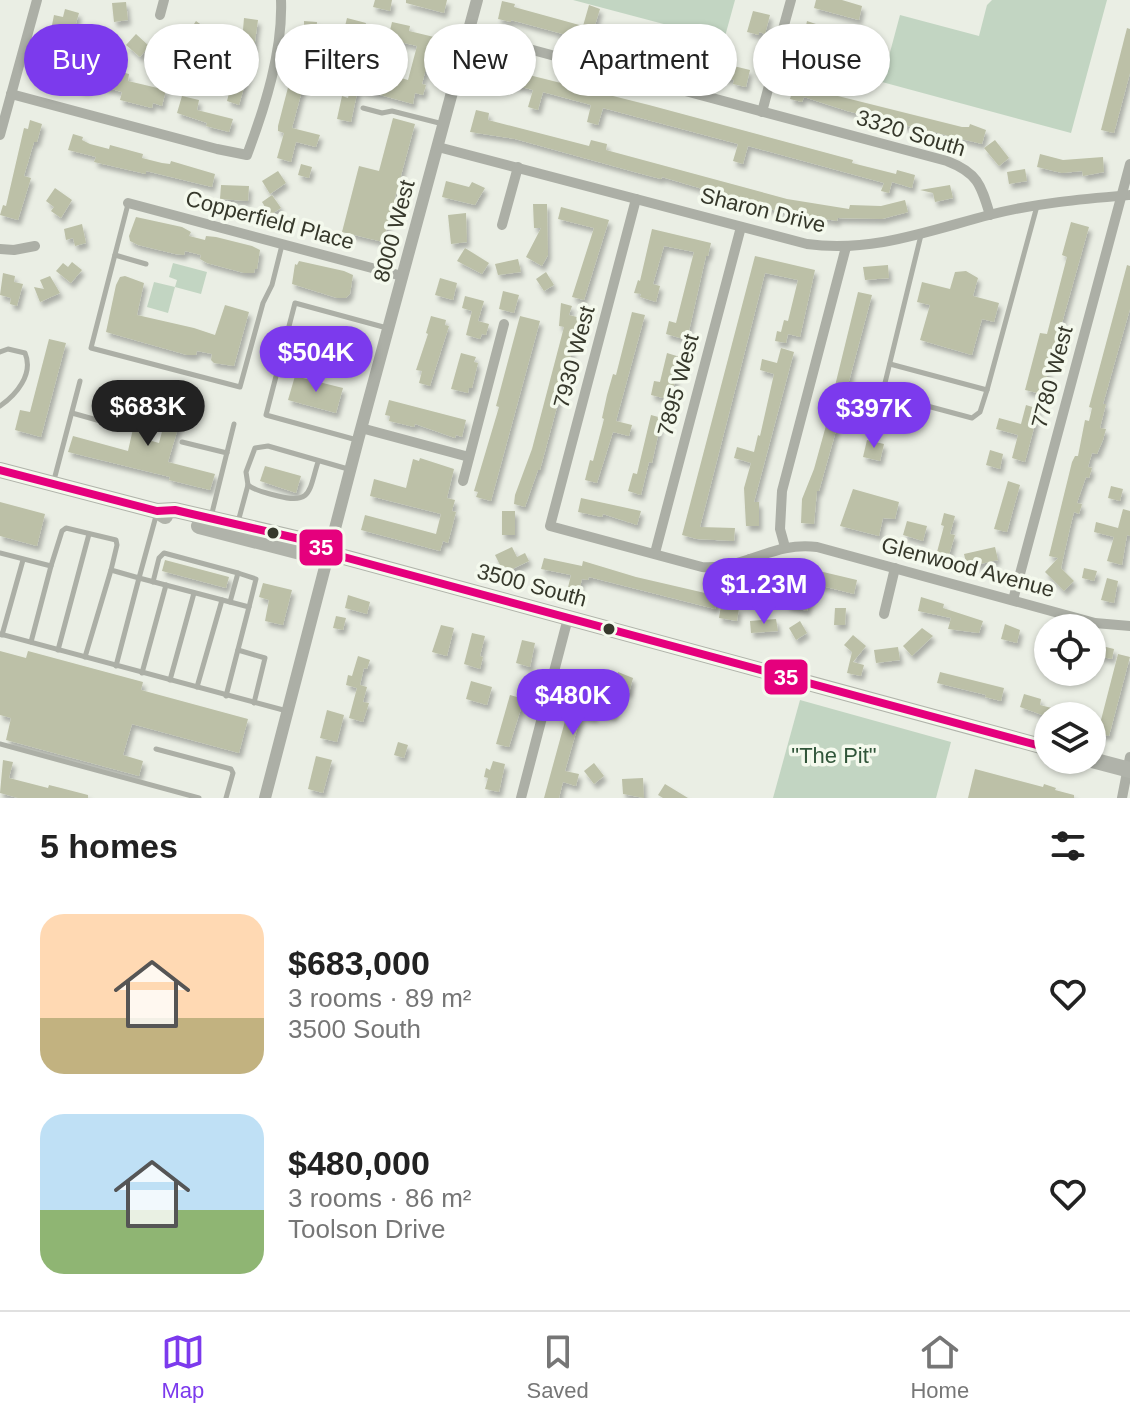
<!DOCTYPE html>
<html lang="en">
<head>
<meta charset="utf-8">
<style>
  :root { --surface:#fff; --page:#f2f2f2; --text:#222; --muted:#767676; --line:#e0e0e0; --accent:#7c3aed }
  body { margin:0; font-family:Arial,sans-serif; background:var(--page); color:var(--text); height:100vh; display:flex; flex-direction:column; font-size:30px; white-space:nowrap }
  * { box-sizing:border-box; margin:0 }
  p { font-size:26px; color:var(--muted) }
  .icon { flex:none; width:44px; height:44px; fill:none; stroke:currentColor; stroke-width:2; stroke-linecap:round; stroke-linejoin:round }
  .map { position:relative; height:798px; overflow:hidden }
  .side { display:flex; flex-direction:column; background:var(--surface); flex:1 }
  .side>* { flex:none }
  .banner { position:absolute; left:24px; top:24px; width:1082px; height:72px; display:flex; gap:16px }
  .buttons { position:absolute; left:1034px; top:614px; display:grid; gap:16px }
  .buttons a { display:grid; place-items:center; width:72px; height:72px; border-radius:50%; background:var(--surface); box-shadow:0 2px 6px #0004; font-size:40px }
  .price { position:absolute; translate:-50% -68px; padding:0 18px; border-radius:28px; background:var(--accent); color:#fff; font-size:26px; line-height:52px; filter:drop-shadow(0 2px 4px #0008) }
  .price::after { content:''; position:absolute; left:50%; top:48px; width:24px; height:18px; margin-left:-12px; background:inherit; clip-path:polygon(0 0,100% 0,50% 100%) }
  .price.current { background:#222; color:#fff }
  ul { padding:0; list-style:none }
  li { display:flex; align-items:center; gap:24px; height:200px; padding:0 40px }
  li span { display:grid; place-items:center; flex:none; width:224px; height:160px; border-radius:24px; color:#555 }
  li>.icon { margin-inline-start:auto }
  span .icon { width:96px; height:96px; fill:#fffc; stroke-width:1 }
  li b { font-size:34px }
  h2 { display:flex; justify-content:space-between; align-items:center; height:96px; padding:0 40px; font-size:34px }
  .tag { padding:0 28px; border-radius:36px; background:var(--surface); box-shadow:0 2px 6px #0004; font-size:28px; line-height:72px }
  .tag.current { background:var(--accent); color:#fff }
  .tabs { display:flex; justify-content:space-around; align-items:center; height:112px; border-top:2px solid var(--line); background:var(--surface); font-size:22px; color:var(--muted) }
  .tabs a { display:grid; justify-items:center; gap:4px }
  .tabs .current { color:var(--accent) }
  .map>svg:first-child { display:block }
</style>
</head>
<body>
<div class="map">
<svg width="1130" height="798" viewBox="0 0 1130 798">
  <defs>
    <filter id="shadow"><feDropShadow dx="3" dy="5" stdDeviation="2" flood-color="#0004"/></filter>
  </defs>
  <rect width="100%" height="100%" fill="#eaeee4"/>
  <g fill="#c2d5c2">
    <path d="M573,0H735L724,40Z"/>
    <path d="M992,0H1107L1071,133L882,82L900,15L979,36L987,5Z"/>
    <path d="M173,263L207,272L201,294L175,287L177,280L169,277Z"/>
    <path d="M154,282L175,287L168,313L147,307Z"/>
    <path d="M800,700L951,742L936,798H773Z"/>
  </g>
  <g fill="#bcc0a7" filter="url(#shadow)">
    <path d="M375,0H392L390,11L373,7Z"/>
    <path d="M406,0H447L444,13L406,3Z"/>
    <path d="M816,0H842L862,6L859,20L814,8Z"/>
    <path d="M502,1L515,4L514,7L583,26L589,5L600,9L595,25L608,29L607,32L670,50L675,32L685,34L682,48L690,50L688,55L750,70L746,87L733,84L734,80L670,63L511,20V22L498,19Z"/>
    <path d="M126,2L128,20L114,22L112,3Z"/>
    <path d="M65,9L79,13L66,58L61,57L54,84L42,81L43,74L38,72L47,42L55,44L60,27L52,25L54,15L63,17Z"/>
    <path d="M753,11L770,15L765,34L759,32V35L747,32Z"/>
    <path d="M244,18L258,20L253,56L239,105L227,101L242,42Z"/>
    <path d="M347,18L366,23L360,46L385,53L380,72L408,80L417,46L388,39L392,22L410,26L409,31L434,37L422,84L426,85L423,95L415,93L413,104L358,89L351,122L337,119L342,96L348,98L354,73L359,74L364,58L339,51Z"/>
    <path d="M196,21L207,29L197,44L186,36Z"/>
    <path d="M304,21L317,22L315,47H313L309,64H312L310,73L307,72L292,128L320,135L316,147L296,142L291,162L277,158L284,133L278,131V126L299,45L301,26H304Z"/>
    <path d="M807,21L822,26L812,62L799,58Z"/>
    <path d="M1127,28L1130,29V73L1114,133L1101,130Z"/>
    <path d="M136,34L149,46L140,57L126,45Z"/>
    <path d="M173,45L175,58L157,61L155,48Z"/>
    <path d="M203,49L215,53L211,68L199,65Z"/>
    <path d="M485,64L649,105L853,160L852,163L896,174L897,170L915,175L912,188L892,182L889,193L881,191L884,183L748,146L743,164L733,161L738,144L603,108L598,125L587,122L591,105L543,92L538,110L528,107L533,90L495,80L494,85L480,82Z"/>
    <path d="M81,70L112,78L114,70L129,74L128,81L166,90L162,106L153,103L152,108L120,100L122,92L97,85L96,89L90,87L86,91L76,88Z"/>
    <path d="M797,75L807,78L806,88L962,127H969L970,124L986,130L982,144L847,111L804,97L802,102L790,99Z"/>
    <path d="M182,96L199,100L197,110L233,119L229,132L206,126L207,123L177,113Z"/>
    <path d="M476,110L489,113L488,120L589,146L591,140L607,144L606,150L787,199L849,209L850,205L881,206L905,200L908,212L882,219L838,218L837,221L777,211L662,177L661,179L638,173L515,139L470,132Z"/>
    <path d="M393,118L415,124L383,242L342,232L359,166L379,171Z"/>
    <path d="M30,120L42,124L37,142H34L24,176L31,178L18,220L0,215L3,205L6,206L24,128L28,129Z"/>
    <path d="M73,134L83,137L82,140L90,144L109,149L110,145L143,154L142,158L162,163L170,164L171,161L215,174L212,187L146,171V174L94,162L96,157L68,150Z"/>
    <path d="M995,140L1009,158L999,166L984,148Z"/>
    <path d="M1040,154L1063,160L1103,157L1104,172L1083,176L1082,171L1062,173L1037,167Z"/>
    <path d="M301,164L312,167L309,178L298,175Z"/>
    <path d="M1025,169L1027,181L1009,184L1007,172Z"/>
    <path d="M278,171L286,183L270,194L262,181Z"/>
    <path d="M446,181L469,187L472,182L485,188L475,205L442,197Z"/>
    <path d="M221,185L249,186L248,201L220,199Z"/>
    <path d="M950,185L953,198L935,202L933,193L920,190Z"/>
    <path d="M55,188L72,200L61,218L51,211L54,207L46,201Z"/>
    <path d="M272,195L281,208L270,215L262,202Z"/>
    <path d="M533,204H547L548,255L542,266L526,257L541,228H534Z"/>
    <path d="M561,207L609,220L584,300L572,297L594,228L558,219Z"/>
    <path d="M466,213L467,242L451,244L448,215Z"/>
    <path d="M136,217L182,227L191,232L189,236L205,240L206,236L216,237L252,246L260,250L257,269H255L254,273H244L207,263L200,259L201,255L185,251L184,255L175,254L138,245L130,241L129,236Z"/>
    <path d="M1071,222L1089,227L1042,394L1025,390L1040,333L1047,334L1067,257L1062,255Z"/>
    <path d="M82,224L86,243L75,246L73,238L66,240L64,229Z"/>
    <path d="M652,229L711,243L708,256H706L687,340L666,334L669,321L676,323L694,252L664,246L653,284L660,286L656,302L640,297L641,294L634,293L638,280L640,281Z"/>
    <path d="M465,248L489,263L482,274L457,261Z"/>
    <path d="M755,256L815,270L800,337L788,334L786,343L775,341L777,331L781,332L784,320L788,321L798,280L765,273L700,527L735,528L734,541L697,539L682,535Z"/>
    <path d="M518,259L521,272L498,275L495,264Z"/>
    <path d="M299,261L344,271L353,275L350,294L346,298H337L292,284L295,264L297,265Z"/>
    <path d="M72,262L82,270L71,283L56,271L63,263L68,267Z"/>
    <path d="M888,265L889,278L865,280L863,267Z"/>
    <path d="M1127,265L1130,266V309L1103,404H1106L1100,428L1106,429L1103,440L1097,454L1092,453L1088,467L1092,468L1089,478L1086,477L1077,503L1082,504L1079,514L1074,512L1070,528L1061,568L1074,581L1064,591L1045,572L1058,558L1049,556L1072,462L1075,456H1078L1085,420L1089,421L1092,408L1089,407Z"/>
    <path d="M966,271L978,278L973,296L999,303L994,322L982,319L972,355L920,340L930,305L917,302L922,282L950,289L955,272Z"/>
    <path d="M546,272L554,285L544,291L536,279Z"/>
    <path d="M3,273L15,276L14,282L23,284L17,306L10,304L11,298L0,295Z"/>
    <path d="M50,276L60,293L40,302L34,287L44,289L40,280Z"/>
    <path d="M125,276L144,283L137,315L194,328L215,335L225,305L249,312L234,366L214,363L211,360L212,354L197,351L196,355H187L106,332L116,285L120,277Z"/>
    <path d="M440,278L457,283L453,300L435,295Z"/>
    <path d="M503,291L519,295L514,313L499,309Z"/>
    <path d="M858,292L872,295L848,385L855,386L852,399L833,394Z"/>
    <path d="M465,296L484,301L478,321L489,324L486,335L482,334L480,339L466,335L472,311L462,308Z"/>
    <path d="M561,303L572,306L569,315L581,318L540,470H538L525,507L514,504L515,495L532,449L564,327L559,326Z"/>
    <path d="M632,312L645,315L616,421L632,425L629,436L613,432L597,483L585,480L590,460L593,461L604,419L602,418L607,395L613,374L616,375Z"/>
    <path d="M431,316L446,320L445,325L449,326L430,386L419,383L422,371L416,370L428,334L426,333Z"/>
    <path d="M520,316L540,321L491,501L476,497L478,492L474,491L499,407L496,406Z"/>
    <path d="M308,328L355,340L349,365L301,353Z"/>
    <path d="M49,339L66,343L41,437L15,430L20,410L30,412Z"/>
    <path d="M781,348L794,352L754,502H759V526H746L744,488L751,463L734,458L737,447L754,452L758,435L760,436L774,374L760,370L762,359L777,363Z"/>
    <path d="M461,353L476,357L474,362L478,363L472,388H469L468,393L451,389Z"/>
    <path d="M667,353L680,357L671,400L651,395L654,381L660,382Z"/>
    <path d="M295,376L343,388L336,413L288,400Z"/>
    <path d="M141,393L156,397L145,439L159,443L170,401L185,405L168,462L215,474L210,490L169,480L170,477L68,452L73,436L128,451Z"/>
    <path d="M389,400L466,420L462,437L456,435L455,438L415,424L414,427L389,421L390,416L385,415Z"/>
    <path d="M1026,405L1039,409L1025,462L1012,458L1018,435L996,429L999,418L1021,424Z"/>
    <path d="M830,411L841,413L819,491H817L814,524L801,523L802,499L814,469Z"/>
    <path d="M651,415L662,418L652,463L649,462L641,495L628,491L633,473L637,474Z"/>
    <path d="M867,440L884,444L880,461L863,457Z"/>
    <path d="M990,450L1003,454L1000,469L986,465Z"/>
    <path d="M420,458L454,469L447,498L455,500L452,511L456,512L448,543L443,541L440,551L361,530L365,515L436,534L441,514L370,496L374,479L406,488L413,459L419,461Z"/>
    <path d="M265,466L301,476L296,493L260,481Z"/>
    <path d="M1008,481L1020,485L1007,532L994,529Z"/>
    <path d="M1111,486L1123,489L1120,501L1108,498Z"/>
    <path d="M853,489L899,502L895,519L883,518L879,536L840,526Z"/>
    <path d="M581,498L641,511L637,525L603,514L602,517L578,512Z"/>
    <path d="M0,502L45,514L37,546L0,536Z"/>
    <path d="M1123,509L1130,511V536L1127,535L1122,565L1107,561L1114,537L1094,532L1096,522L1118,528Z"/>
    <rect x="502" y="511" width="13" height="24"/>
    <path d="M944,513L955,516L950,534L955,535L949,555L937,552L944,526L941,525Z"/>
    <path d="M907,521L927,526L923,541L903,535Z"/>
    <path d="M512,547L517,557L525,553L529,561L504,573L495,555Z"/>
    <path d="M995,547L998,560L967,567L964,554Z"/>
    <path d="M544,558L582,566L583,561L636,577L718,596L715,609L589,577L588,580L582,579L577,599L566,596L571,575L541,569Z"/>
    <path d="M165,560L229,577L226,588L162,571Z"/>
    <path d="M802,567L857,580L854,594L814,584L807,611L786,605L789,592L796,594Z"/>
    <path d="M1084,568L1097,571L1094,581L1082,578Z"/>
    <path d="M1107,578L1118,581L1114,603L1101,600Z"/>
    <path d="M263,583L292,590L283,625L265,621L269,600L259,597Z"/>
    <path d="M348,595L370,602L367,614L345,608Z"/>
    <path d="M921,597L944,604L943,608L983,621L979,633L948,629L951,618L918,611Z"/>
    <path d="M721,605L739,608L737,621L719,618Z"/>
    <path d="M835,608H846L845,625H834Z"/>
    <path d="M336,616L346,618L343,630L333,628Z"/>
    <path d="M776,619L778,631L751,633L750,621Z"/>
    <path d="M800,621L807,633L796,640L789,628Z"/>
    <path d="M1005,624L1020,630L1017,643L1001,639Z"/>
    <path d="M441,625L454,628L447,656L432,652Z"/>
    <path d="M922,628L933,636L912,656L903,646Z"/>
    <path d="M472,633L485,636L480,656L483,657L480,669L464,664Z"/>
    <path d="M853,635L866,646L853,662L864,665L861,676L847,673L852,652L844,645Z"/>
    <path d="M1040,636L1048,638V652L1036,649Z"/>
    <path d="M522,640L535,643L530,667L516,663Z"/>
    <path d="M1102,646L1114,649L1112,659L1099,656Z"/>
    <path d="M898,647L900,660L876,663L874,650Z"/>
    <path d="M0,651L26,658L28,651L143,682L141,690L248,719L239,753L132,724L123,755L143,761L139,776L6,740L11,718L0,715Z"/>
    <path d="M1118,654L1130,657L1109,736L1092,732V718L1101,720Z"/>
    <path d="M358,656L370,660L367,669L364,668L360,685L367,687L363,702L369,703L363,722L349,718L357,688L346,685L348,675L352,676Z"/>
    <path d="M618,672L633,678L629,693L613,688Z"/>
    <path d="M940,672L1004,688L1001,701L985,697L986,695L937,683Z"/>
    <path d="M471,681L492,687L487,705L466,699Z"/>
    <path d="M576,681L590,685L586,699L616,705L614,716L596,712L594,718L581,715L565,771L579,774L576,786L563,782L559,798H544Z"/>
    <path d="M1024,694L1041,699L1040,705L1071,713V716H1045L1020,707Z"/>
    <path d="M510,695L524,699L509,747L496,744Z"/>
    <path d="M327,710L344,715L337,742L320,738Z"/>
    <path d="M398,742L408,745L404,758L394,755Z"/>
    <path d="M316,756L332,760L323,793L308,789Z"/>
    <path d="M3,760L13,762L9,778L48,788L49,785L61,788L88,795V798H18L0,793Z"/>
    <path d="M493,761L505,764L499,792L485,789L488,778L484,777L486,768L490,770Z"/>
    <path d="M594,763L604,776L594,784L584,771Z"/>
    <path d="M975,769L1043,787L1044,784L1056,788L1055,790L1074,795V798H968Z"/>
    <path d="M643,778L644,798L623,794L622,779Z"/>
    <path d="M665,784L688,798H663L658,795Z"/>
  </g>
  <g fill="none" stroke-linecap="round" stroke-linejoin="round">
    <g stroke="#acafa6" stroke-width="5">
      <path d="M363,108L382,113L392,111L443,124"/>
      <path d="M128,204L91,348L240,387L263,303L272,285L282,245"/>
      <path d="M921,235L884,387L885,393L890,396L972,418L980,412L987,390L1037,206"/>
      <path d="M115,255L146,264"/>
      <path d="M0,352L8,349L25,353C34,374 16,395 0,406"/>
      <path d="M890,364L987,390"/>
      <path d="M72,413L122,427"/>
      <path d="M357,440L266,415L295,303L387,328"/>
      <path d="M182,442L227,453"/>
      <path d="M54,480L80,381"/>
      <path d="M248,485C257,492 267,493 278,496C312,505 309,490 318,462"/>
      <path d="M211,517L234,424"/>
      <path d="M238,522L248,485L246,472L255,448L268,446L348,469"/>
      <path d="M0,553L51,566L62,531L66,528L116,540L117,545L111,570L139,578L156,516"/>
      <path d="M238,573L256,579L249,607"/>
      <path d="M153,582L159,558L164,553L238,573L230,602"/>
      <path d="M0,634L287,711"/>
      <path d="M2,635L23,560"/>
      <path d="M31,642L51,566"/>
      <path d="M58,650L89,534"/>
      <path d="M238,650L265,658L254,703"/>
      <path d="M85,657L111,570"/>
      <path d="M116,666L139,578L249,607L226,696"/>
      <path d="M142,673L166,585"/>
      <path d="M170,680L194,593"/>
      <path d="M197,687L222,600"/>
      <path d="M0,744L199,798"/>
      <path d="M156,749L231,769L233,773L226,798"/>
    </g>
    <g stroke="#acafa6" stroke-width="10">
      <path d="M160,15L164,0"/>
      <path d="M469,33L947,161C978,173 981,185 990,215"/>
      <path d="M778,47L791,0"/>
      <path d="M11,94L217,149L247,155C265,107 283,51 281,0"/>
      <path d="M762,112L775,63"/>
      <path d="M0,135L37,0"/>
      <path d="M438,147L807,244C871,253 928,231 989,215C1035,203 1083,199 1130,195"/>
      <path d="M636,199L550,526L702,567C745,570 773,541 817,547L1095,623L1130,626"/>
      <path d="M128,203L402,276"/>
      <path d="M502,225L518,167"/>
      <path d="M0,249L14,250L35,246"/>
      <path d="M361,428L469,457"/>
      <path d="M463,481L504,324"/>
      <path d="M785,547L780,529L782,491L846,247"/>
      <path d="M655,553L741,227"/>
      <path d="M750,559L759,582"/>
      <path d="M1013,600L1130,164"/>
      <path d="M884,614L895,568"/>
      <path d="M521,798L568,618"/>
      <path d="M1122,798L1130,757"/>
    </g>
    <path stroke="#acafa6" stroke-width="12" d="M265,798L358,440L477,0"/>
    <g stroke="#b0b3aa" stroke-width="16">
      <path d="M0,470L157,511L165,516"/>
      <path d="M157,511L175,510L313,542L329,553L344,557L1048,748"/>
      <path d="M199,526L312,555L329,553"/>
      <path d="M1092,760L1130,770"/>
    </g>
    <g stroke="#f4f9ed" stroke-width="14">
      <path id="bus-1" d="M0,470L157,511L175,510L313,542L329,553L1048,748"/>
    </g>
    <use href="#bus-1" stroke="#e5007d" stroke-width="8"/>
  </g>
  <g fill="#36382b" stroke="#f4f9ed" stroke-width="3">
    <circle cx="273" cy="533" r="7"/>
    <circle cx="609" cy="629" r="7"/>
  </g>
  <g text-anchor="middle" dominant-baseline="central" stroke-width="7" stroke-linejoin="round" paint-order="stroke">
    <g font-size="22" fill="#36382b" stroke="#f4f9ed">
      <text transform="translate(911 133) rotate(17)">3320 South</text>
      <text transform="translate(763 210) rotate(14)">Sharon Drive</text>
      <text transform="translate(270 220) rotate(15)">Copperfield Place</text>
      <text transform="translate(394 231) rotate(-75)">8000 West</text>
      <text transform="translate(574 357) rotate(-75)">7930 West</text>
      <text transform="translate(1052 377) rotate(-75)">7780 West</text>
      <text transform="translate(678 385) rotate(-75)">7895 West</text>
      <text transform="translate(968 567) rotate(15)">Glenwood Avenue</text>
      <text transform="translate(532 585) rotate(15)">3500 South</text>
    </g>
    <g font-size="22" fill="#305539" stroke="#f4f9ed">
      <text x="834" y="755">"The Pit"</text>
    </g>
  </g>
  <g stroke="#f4f9ed" stroke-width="3">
    <rect x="298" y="528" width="46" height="39" rx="8" fill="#e5007d"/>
    <rect x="763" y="658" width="46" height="38" rx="8" fill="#e5007d"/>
  </g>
  <g font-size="22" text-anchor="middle" font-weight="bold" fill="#fff">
    <text x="321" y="555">35</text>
    <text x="786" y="685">35</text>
  </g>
</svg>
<div class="buttons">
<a><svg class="icon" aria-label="locate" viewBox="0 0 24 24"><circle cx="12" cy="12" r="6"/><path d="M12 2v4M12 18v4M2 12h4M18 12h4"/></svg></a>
<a><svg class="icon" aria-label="layers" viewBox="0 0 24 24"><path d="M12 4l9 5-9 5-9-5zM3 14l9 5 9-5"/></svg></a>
</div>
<b class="price" style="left:316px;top:394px">$504K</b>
<b class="price current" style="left:148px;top:448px">$683K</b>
<b class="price" style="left:874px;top:450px">$397K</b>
<b class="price" style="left:764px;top:626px">$1.23M</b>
<b class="price" style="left:573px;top:737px">$480K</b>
<div class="banner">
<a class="tag current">Buy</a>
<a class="tag">Rent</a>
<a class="tag">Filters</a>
<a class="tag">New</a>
<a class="tag">Apartment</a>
<a class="tag">House</a>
</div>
</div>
<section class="side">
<h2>5 homes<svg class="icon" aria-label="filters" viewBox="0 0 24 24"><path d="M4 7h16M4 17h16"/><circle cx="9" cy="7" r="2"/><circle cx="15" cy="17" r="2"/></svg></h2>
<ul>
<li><span style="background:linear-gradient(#ffd9b3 65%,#c2b280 0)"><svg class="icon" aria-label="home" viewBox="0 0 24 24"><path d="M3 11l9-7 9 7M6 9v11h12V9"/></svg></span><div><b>$683,000</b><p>3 rooms · 89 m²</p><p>3500 South</p></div><svg class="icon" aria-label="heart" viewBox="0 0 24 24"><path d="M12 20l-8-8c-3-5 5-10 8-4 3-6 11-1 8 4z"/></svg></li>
<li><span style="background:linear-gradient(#bfe0f5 60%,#8fb573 0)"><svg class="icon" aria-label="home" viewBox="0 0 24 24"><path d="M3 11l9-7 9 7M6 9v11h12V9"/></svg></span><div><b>$480,000</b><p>3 rooms · 86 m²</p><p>Toolson Drive</p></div><svg class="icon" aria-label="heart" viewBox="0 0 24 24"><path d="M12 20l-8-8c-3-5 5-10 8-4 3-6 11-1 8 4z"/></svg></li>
</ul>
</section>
<nav class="tabs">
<a class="current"><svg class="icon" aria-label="map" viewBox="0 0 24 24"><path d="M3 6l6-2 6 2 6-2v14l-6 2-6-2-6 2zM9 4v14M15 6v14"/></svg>Map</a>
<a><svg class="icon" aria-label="saved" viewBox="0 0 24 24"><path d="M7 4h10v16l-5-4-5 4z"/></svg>Saved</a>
<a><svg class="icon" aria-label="home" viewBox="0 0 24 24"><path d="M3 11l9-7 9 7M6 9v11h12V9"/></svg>Home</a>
</nav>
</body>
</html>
